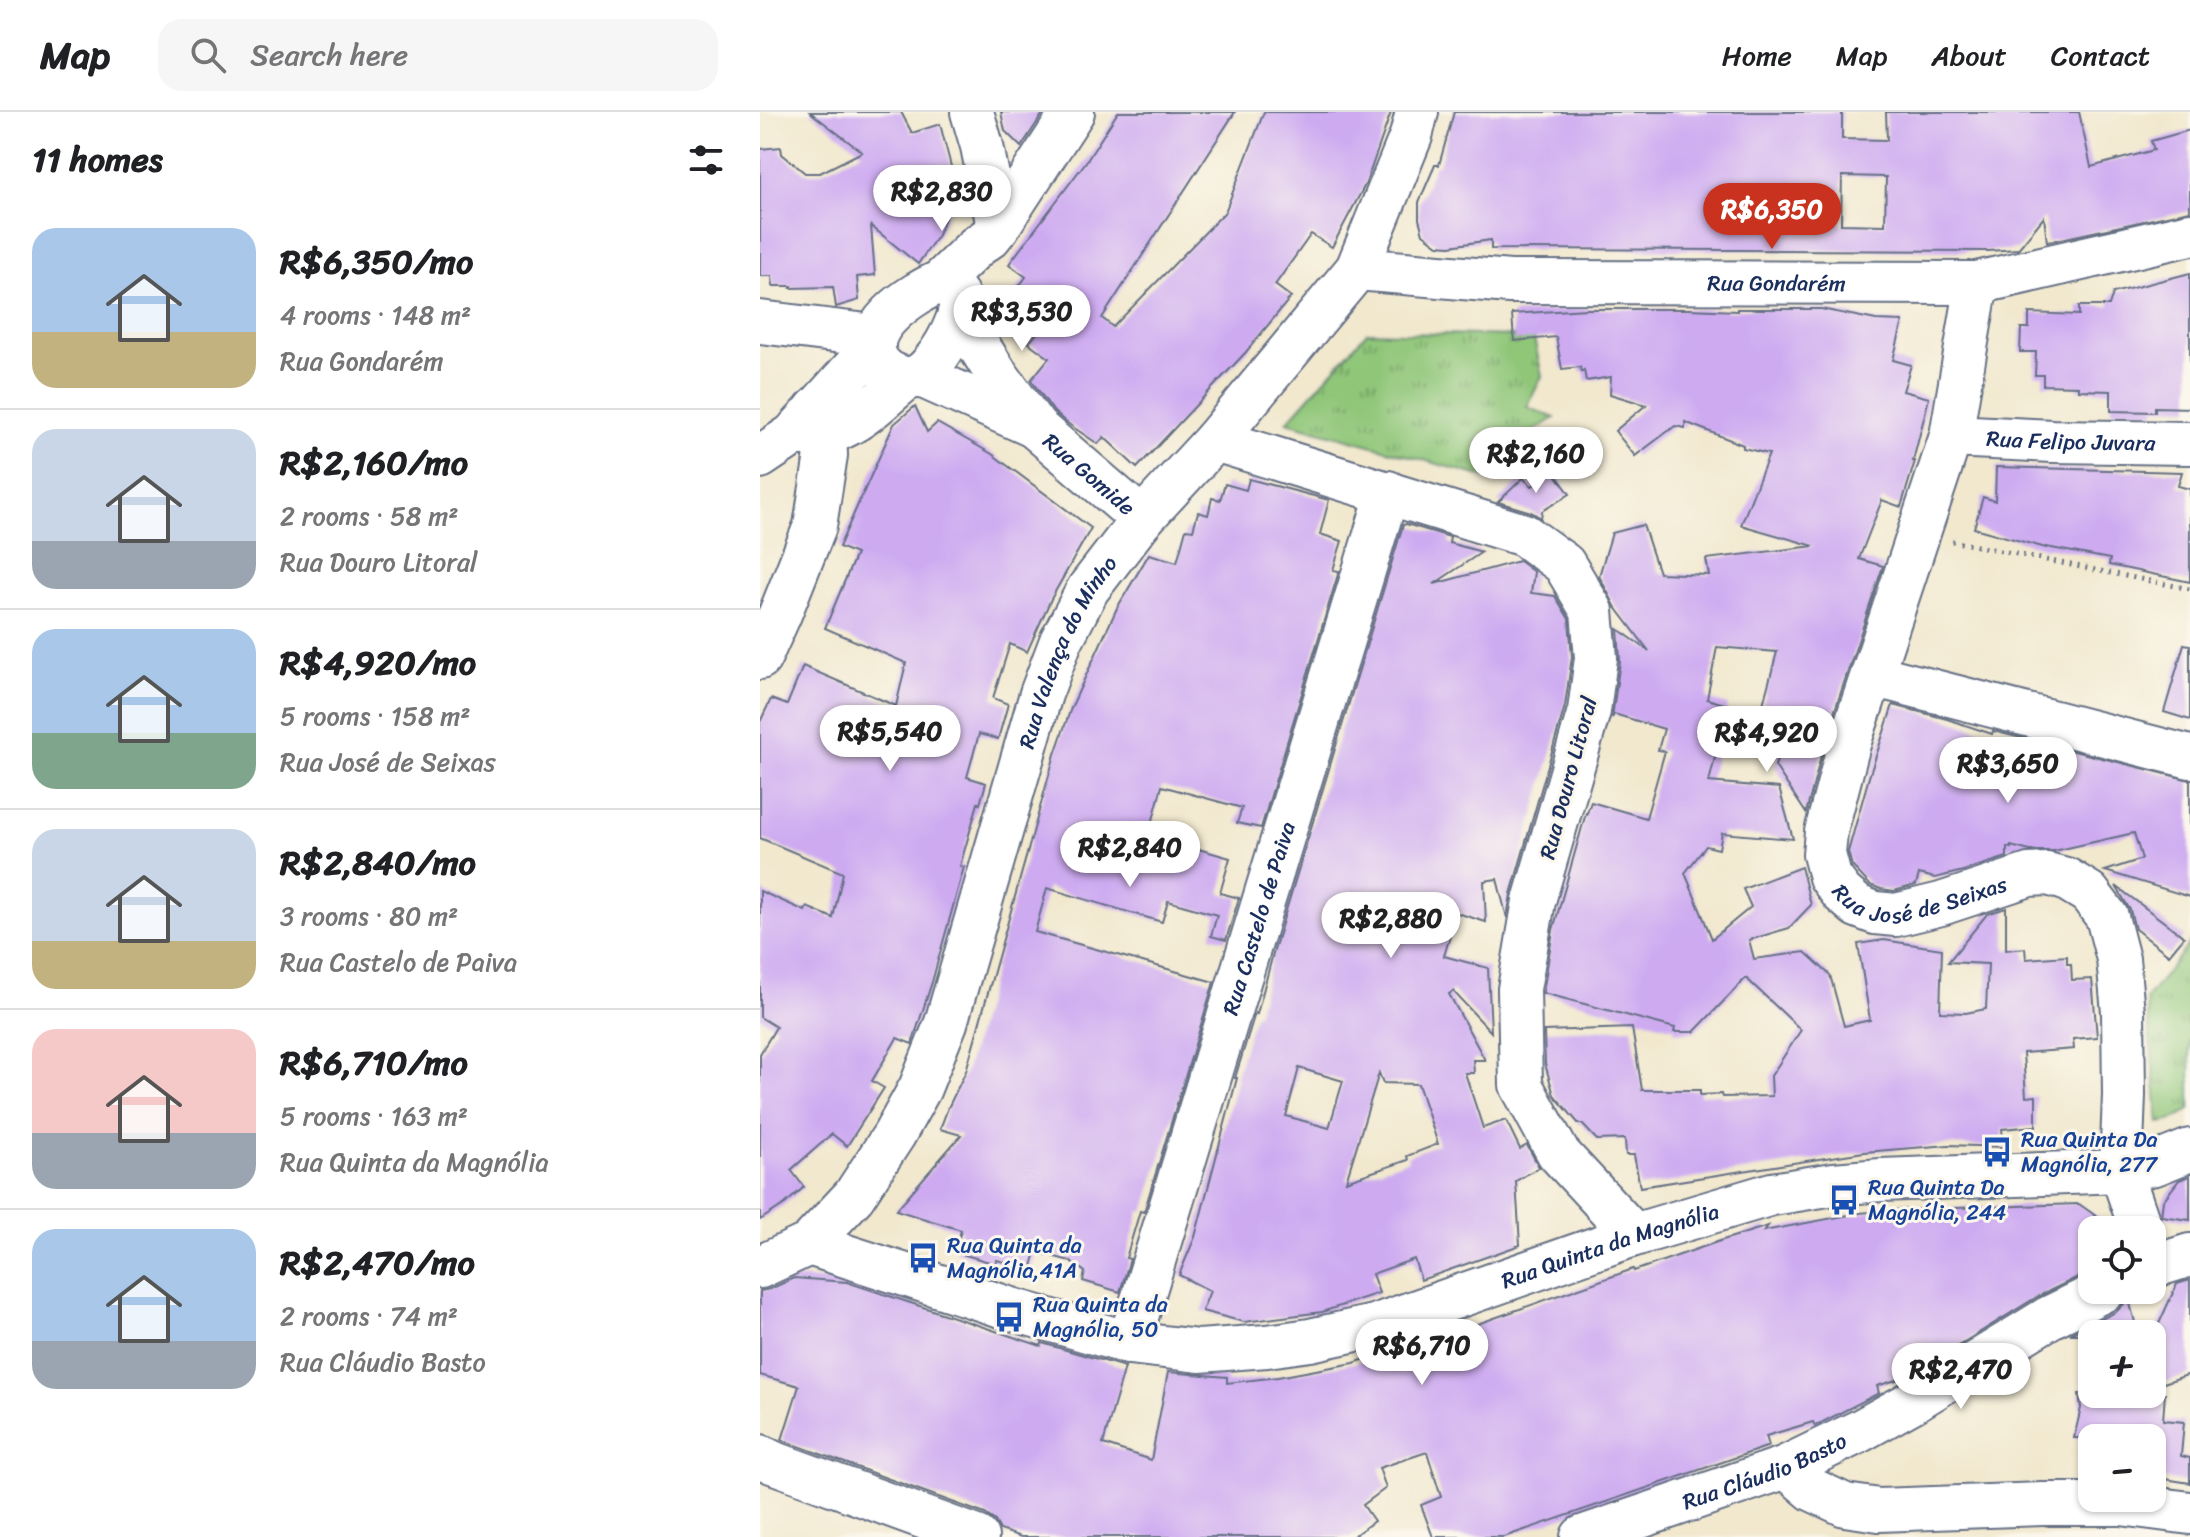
<!DOCTYPE html>
<html lang="en">
<head>
<meta charset="utf-8">
<style>
  :root { --surface:#fff; --page:#f6f6f6; --text:#202124; --muted:#757577; --line:#e0e0e0; --accent:#c8321e }
  body { margin:0; font-family:Sriracha,sans-serif; background:var(--page); color:var(--text); height:100vh; display:flex; flex-direction:column; font-size:30px; white-space:nowrap }
  * { box-sizing:border-box; margin:0 }
  p { font-size:26px; color:var(--muted) }
  .icon { flex:none; width:44px; height:44px; fill:none; stroke:currentColor; stroke-width:2; stroke-linecap:round; stroke-linejoin:round }
  .map { position:relative; flex:1; overflow:hidden }
  .drawer { display:flex; flex-direction:column; background:var(--surface); width:760px }
  .drawer>* { flex:none }
  .controls { position:absolute; left:1318px; top:1104px; display:grid; gap:16px }
  .controls a { display:grid; place-items:center; width:88px; height:88px; border-radius:16px; background:var(--surface); box-shadow:0 2px 6px #0004; font-size:40px }
  .price { position:absolute; translate:-50% -68px; padding:0 18px; border-radius:28px; background:#fff; color:#222; font-size:26px; line-height:52px; filter:drop-shadow(0 2px 4px #0008) }
  .price::after { content:''; position:absolute; left:50%; top:48px; width:24px; height:18px; margin-left:-12px; background:inherit; clip-path:polygon(0 0,100% 0,50% 100%) }
  .price.on { background:var(--accent); color:#fff }
  ul { padding:0; list-style:none }
  li { display:flex; align-items:center; gap:24px; height:200px; padding:0 32px }
  li+li { border-top:2px solid var(--line) }
  li span { display:grid; place-items:center; flex:none; width:224px; height:160px; border-radius:24px; color:#555 }
  li>.icon { margin-inline-start:auto }
  span .icon { width:96px; height:96px; fill:#fffc; stroke-width:1 }
  li b { font-size:34px }
  h2 { display:flex; justify-content:space-between; align-items:center; height:96px; padding:0 32px; font-size:34px }
  header { display:flex; align-items:center; gap:48px; box-sizing:border-box; height:112px; padding:0 40px; background:var(--surface); border-bottom:2px solid var(--line) }
  header strong { font-size:38px }
  nav { display:flex; gap:44px; margin-inline-start:auto; font-size:28px }
  .search { width:560px; height:72px; background:var(--page); display:flex; align-items:center; gap:20px; box-sizing:border-box; padding:0 28px; border-radius:24px; color:var(--muted); font-size:30px }
  main { display:flex; flex:1; min-height:0 }
  .map>svg:first-child { display:block }
</style>
</head>
<body>
<header>
<strong>Map</strong>
<div class="search"><svg class="icon" aria-label="search" viewBox="0 0 24 24"><circle cx="10" cy="10" r="6"/><path d="M15 15l6 6"/></svg>Search here</div>
<nav><a>Home</a><a>Map</a><a>About</a><a>Contact</a></nav>
</header>
<main>
<section class="drawer">
<h2>11 homes<svg class="icon" aria-label="filters" viewBox="0 0 24 24"><path d="M4 7h16M4 17h16"/><circle cx="9" cy="7" r="2"/><circle cx="15" cy="17" r="2"/></svg></h2>
<ul>
<li><span style="background:linear-gradient(#a9c7e8 65%,#c2b280 0)"><svg class="icon" aria-label="home" viewBox="0 0 24 24"><path d="M3 11l9-7 9 7M6 9v11h12V9"/></svg></span><div><b>R$6,350/mo</b><p>4 rooms · 148 m²</p><p>Rua Gondarém</p></div></li>
<li><span style="background:linear-gradient(#c9d6e8 70%,#9aa5b1 0)"><svg class="icon" aria-label="home" viewBox="0 0 24 24"><path d="M3 11l9-7 9 7M6 9v11h12V9"/></svg></span><div><b>R$2,160/mo</b><p>2 rooms · 58 m²</p><p>Rua Douro Litoral</p></div></li>
<li><span style="background:linear-gradient(#a9c7e8 65%,#7fa58c 0)"><svg class="icon" aria-label="home" viewBox="0 0 24 24"><path d="M3 11l9-7 9 7M6 9v11h12V9"/></svg></span><div><b>R$4,920/mo</b><p>5 rooms · 158 m²</p><p>Rua José de Seixas</p></div></li>
<li><span style="background:linear-gradient(#c9d6e8 70%,#c2b280 0)"><svg class="icon" aria-label="home" viewBox="0 0 24 24"><path d="M3 11l9-7 9 7M6 9v11h12V9"/></svg></span><div><b>R$2,840/mo</b><p>3 rooms · 80 m²</p><p>Rua Castelo de Paiva</p></div></li>
<li><span style="background:linear-gradient(#f6c9c9 65%,#9aa5b1 0)"><svg class="icon" aria-label="home" viewBox="0 0 24 24"><path d="M3 11l9-7 9 7M6 9v11h12V9"/></svg></span><div><b>R$6,710/mo</b><p>5 rooms · 163 m²</p><p>Rua Quinta da Magnólia</p></div></li>
<li><span style="background:linear-gradient(#a9c7e8 70%,#9aa5b1 0)"><svg class="icon" aria-label="home" viewBox="0 0 24 24"><path d="M3 11l9-7 9 7M6 9v11h12V9"/></svg></span><div><b>R$2,470/mo</b><p>2 rooms · 74 m²</p><p>Rua Cláudio Basto</p></div></li>
</ul>
</section>
<div class="map">
<svg width="1430" height="1425" viewBox="0 0 1430 1425">
  <defs>
    <pattern id="grass-tufts" width="24" height="20" patternUnits="userSpaceOnUse" patternTransform="scale(2)"><rect width="24" height="20" fill="#8fc678"/><path d="M3 7l-1-3M5 7V3M7 7l1-3M15 17l-1-3M17 17v-4M19 17l1-3" fill="none" stroke="#74a166"/></pattern>
  </defs>
  <rect width="100%" height="100%" fill="#fbf7ec"/>
  <filter id="ink" filterUnits="userSpaceOnUse"><feTurbulence type="fractalNoise" baseFrequency=".0125" numOctaves="2"/><feDisplacementMap in="SourceGraphic" scale="16" xChannelSelector="R" yChannelSelector="G"/><feConvolveMatrix kernelMatrix="1 2 1 2 8 2 1 2 1" color-interpolation-filters="sRGB"/></filter>
  <filter id="wash" filterUnits="userSpaceOnUse"><feTurbulence type="fractalNoise" baseFrequency=".006" numOctaves="4" result="noise"/><feDisplacementMap in="SourceGraphic" scale="32" xChannelSelector="R" yChannelSelector="G"/><feGaussianBlur stdDeviation="1.8" result="paint"/><feColorMatrix in="noise" values="0 0 0 0 0 0 0 0 0 0 0 0 0 0 0 0 0 1.4 0 .05"/><feComposite in="paint" operator="in"/></filter>
  <g filter="url(#wash)">
    <rect width="100%" height="100%" fill="#f1e8ce"/>
    <g fill="url(#grass-tufts)" stroke="#557a6b" stroke-width="2">
      <path d="M607,220L752,224L773,222L782,264L767,295L795,306L766,324L724,365L527,310Z"/>
      <path d="M1430,831V998L1410,1009L1399,1011L1386,887Z"/>
    </g>
    <g id="blocks">
      <g fill="#ceabf1" fill-rule="evenodd">
        <path d="M50,0H141L152,21L180,12L194,66L189,96L178,123L158,152L111,114L115,163L97,165L99,188L76,195L73,175L31,176L32,174H13L12,164H0V37L21,35L22,42L45,61H60L102,40Z"/>
        <path d="M241,0H284L261,35L245,19Z"/>
        <path d="M358,0H475L342,206L353,215L465,100L504,0H631L606,71L572,135L551,122L515,173L531,185L486,240L377,356L344,325L338,332L307,311L294,300L271,268L289,246L269,231L277,221L253,202V182L266,165L249,152L328,47Z"/>
        <path d="M694,0H1082V27L1127,28L1126,0H1319L1331,55L1394,38L1391,29L1430,18V99L1287,130L1284,105L1258,137L1228,139L731,137V128L690,134L678,133L663,122L659,107V90L675,53H679ZM1082,64L1126,65L1125,113L1081,112Z"/>
        <path d="M1430,161V296L1395,295V300L1351,299V279L1318,278V274L1283,273V263H1275L1276,240H1260L1261,216H1269V201L1319,203V194H1349L1353,181Z"/>
        <path d="M826,197H928L977,199V197H1061L1116,208L1143,209L1133,248L1151,253L1143,279L1169,286L1153,349H1155L1141,395L1122,388L1099,447L1123,454L1066,625L1046,701L1015,654L1029,608L1001,600L1017,540L957,535L947,587L968,593L949,670L1019,676L1033,727L962,721L959,737L946,734L925,761L952,827L991,795L983,777L1041,755L1051,793L1029,816L989,828L994,847L1045,840L1070,863L1084,914L1110,908L1098,832L1124,828L1182,837L1180,900L1206,901L1226,897L1228,852L1188,850L1227,802L1246,796V838L1265,836L1266,847L1307,844V852H1311L1312,868L1332,867L1337,925L1313,927L1314,937L1263,941L1266,985L1276,984V1014L1242,1017L1244,1035L1189,1033L1104,1040L880,1075L874,1043H866L865,1027L837,1028L822,1012H819L794,983L785,952L784,919L872,916L882,978H940V983L961,982L962,985L1012,984L1011,964L1041,918L986,866L934,920H914L915,916L783,881L793,818L826,701H827L831,690L886,706L905,639L898,638L904,617L854,602L852,606L860,549L858,517L889,539L855,494L839,464L852,421L883,413L899,461L949,463L946,447L1054,434L981,413L1009,342L983,336V333L925,310V316L915,314L875,344L855,319L886,293L850,282L851,265L826,269L824,258L821,260L820,255L802,257L796,225L754,229L752,202Z"/>
        <path d="M155,294L167,320L177,311L232,342L331,416L291,487L267,540L250,532L233,586L248,592L238,627L219,622L207,665L226,671L220,692L218,691L200,754L204,755L172,870L152,932L137,926L112,969L124,976L87,1034L72,1022L31,1058L44,1075L25,1092L0,1108V942L16,915L0,905V779L45,799L47,795L73,806L83,761L0,726V610L11,587L27,593L43,554L136,594L146,551L65,516L96,442L79,435L134,312Z"/>
        <path d="M1236,355L1422,360L1418,374L1430,377V470L1349,453L1350,447L1286,435V436L1214,416L1223,385L1235,389Z"/>
        <path d="M794,360L810,382L782,399L781,406L771,400L738,390L763,366L772,374Z"/>
        <path d="M489,367L569,388L560,422L582,429L573,458L579,459L501,716L477,711L482,696L402,674L389,723L470,746L460,781L479,786L466,828L451,824L457,803L408,789L402,810L287,776L275,820L454,870L384,1100L380,1099L366,1146L370,1147L360,1180L323,1169L325,1160L310,1149L276,1140L271,1158L237,1148L236,1152L195,1140L201,1118L136,1098L201,1023L180,1017L188,996L206,959L295,642L311,596L357,496L389,442L417,450L426,417L433,418L438,400L448,403L452,386L460,388L465,372L486,378Z"/>
        <path d="M646,412L690,425L689,431L722,440L674,472L759,449L774,460L771,481L795,484L809,507L812,545L805,594L751,782L747,806L737,767L724,769L726,810L697,801L684,844L728,856L731,920L693,879L689,882L725,948H713L714,961H705L723,1016L746,1008L760,1037L767,1033L779,1055L756,1069L760,1133L661,1168L654,1147L612,1162L619,1181L562,1200L484,1210L442,1199L450,1179L419,1163L435,1125L477,966H475L495,901L497,902L514,838L643,413ZM539,956L583,969L569,1016L526,1004ZM619,961L623,971L658,972L678,1032L647,1044L648,1048L586,1069Z"/>
        <path d="M1424,532L1430,533V608L1404,600Z"/>
        <path d="M1133,593L1187,607L1232,622L1233,619L1430,668V785L1345,759L1382,747L1374,721L1294,739H1270L1251,734V736L1247,735V745L1203,759L1175,766L1159,762L1156,773L1134,779L1121,777L1110,773L1092,754L1088,740L1109,665Z"/>
        <path d="M1356,774L1424,825L1409,843L1375,817L1370,798Z"/>
        <path d="M1430,1064V1108L1401,1104L1403,1089L1419,1068Z"/>
        <path d="M1319,1092L1356,1118H1332V1155L1326,1161L1277,1185L1149,1264L1117,1274L1119,1281L1055,1314L1053,1310L1006,1324L1009,1334L744,1425H673L661,1393L681,1385L667,1340L619,1356L626,1376L603,1393L614,1409L592,1425H261L240,1418L235,1409L225,1402L22,1328L39,1274L0,1263V1179L10,1177L34,1166L87,1170L281,1234L282,1231L365,1255L343,1332L391,1348L408,1260L467,1265V1271L518,1265L594,1251L673,1223L675,1227L873,1157L874,1159L963,1128L1008,1114L1004,1119L1100,1101L1131,1098Z"/>
        <path d="M1430,1168V1262L1392,1275V1227L1417,1172Z"/>
        <path d="M1368,1184L1378,1222H1310L1356,1200L1364,1192Z"/>
        <path d="M1319,1282H1405L1403,1308L1424,1310L1421,1344L1430,1346V1371L1392,1365V1326H1314L1321,1296Z"/>
      </g>
    </g>
  </g>
  <g filter="url(#ink)">
    <use href="#blocks" fill-opacity="0" stroke="#667085" stroke-width="2"/>
    <g fill="none" stroke-linecap="round" stroke-linejoin="round">
      <g stroke="#667085" stroke-width="46">
        <g id="minor">
          <path d="M212,0L222,34L238,115"/>
          <path id="s1" d="M597,157L750,170L1217,171L1430,122"/>
          <path d="M180,170C189,174 199,180 200,191C202,210 175,255 158,264C153,266 146,267 141,265C132,263 126,259 120,252C94,219 154,180 180,170Z"/>
          <path d="M180,170L216,135L230,125L238,115L313,0"/>
          <path id="s2" d="M1217,171L1191,324L1089,632L1066,720L1064,742L1070,765L1082,781L1097,794L1115,801L1136,803L1181,792L1269,763L1287,762L1306,767L1329,781L1347,805L1358,847L1363,900L1364,983L1361,1059L1381,1118"/>
          <path id="s3" d="M199,202L235,260L276,316L382,407"/>
          <path d="M0,210L115,224"/>
          <path d="M159,263L271,313"/>
          <path d="M38,323C54,322 70,322 83,315C107,304 126,283 146,267"/>
          <path id="s4" d="M1191,324L1292,329L1430,331"/>
          <path d="M455,328L764,423L804,452L832,499L836,546L829,599L774,789L759,877L761,973L798,1041L874,1123"/>
          <path d="M0,345L33,323L113,235"/>
          <path d="M0,546L20,502L55,414L66,343L65,321L56,297"/>
          <path d="M1112,563L1430,645"/>
          <path id="s5" d="M49,1132L251,1197L369,1231L439,1239L507,1234L550,1228L614,1214L874,1123L1012,1082L1074,1072L1121,1068L1361,1059L1395,1052L1430,1038"/>
          <path id="s6" d="M0,1155L49,1132L94,1084L134,1023L160,976L186,911L281,582L301,529L328,477L382,407L455,328L597,157L651,24L657,0"/>
          <path d="M1392,1155L1430,1143"/>
          <path id="s7" d="M369,1231L628,380"/>
          <path d="M0,1344L12,1350L217,1425"/>
          <path d="M1026,1355L1053,1378L1085,1393L1119,1398L1283,1392H1361L1430,1401"/>
          <path id="s8" d="M822,1425L1026,1355L1098,1320L1152,1290L1290,1205L1345,1178"/>
        </g>
      </g>
      <path stroke="#667085" stroke-width="5" stroke-dasharray="2 6" stroke-linecap="butt" d="M1192,429L1430,477"/>
      <use href="#minor" stroke="#fff" stroke-width="42"/>
    </g>
  </g>
  <defs>
    <g id="bus-bare" transform="scale(2.4)"><path d="M-5-6H5V4H4V6H2V4H-2V6H-4V4H-5ZM-3.5-4V0h7V-4ZM-3.5 1.2v1.5H-2V1.2ZM2 1.2v1.5H3.5V1.2Z" fill="#1a4fb4" stroke="#fbf7ec" stroke-width="2.5" paint-order="stroke"/></g>
  </defs>
  <g fill-rule="evenodd">
    <use href="#bus-bare" x="1237" y="1040"/>
    <use href="#bus-bare" x="1084" y="1088"/>
    <use href="#bus-bare" x="163" y="1146"/>
    <use href="#bus-bare" x="249" y="1205"/>
  </g>
  <g text-anchor="middle" dominant-baseline="central" stroke-width="6" stroke-linejoin="round" paint-order="stroke">
    <g font-size="22" fill="#1b2f5e" stroke="#fbf7ec">
      <text stroke="none"><textPath href="#s1" startOffset="420">Rua Gondarém</textPath></text>
      <text stroke="none"><textPath href="#s4" startOffset="120">Rua Felipo Juvara</textPath></text>
      <text stroke="none"><textPath href="#s3" startOffset="208">Rua Gomide</textPath></text>
      <text stroke="none"><textPath href="#s6" startOffset="708">Rua Valença do Minho</textPath></text>
      <text transform="translate(808 666) rotate(-75)">Rua Douro Litoral</text>
      <text stroke="none"><textPath href="#s2" startOffset="720">Rua José de Seixas</textPath></text>
      <text stroke="none"><textPath href="#s7" startOffset="444">Rua Castelo de Paiva</textPath></text>
      <text stroke="none"><textPath href="#s5" startOffset="832">Rua Quinta da Magnólia</textPath></text>
      <text stroke="none"><textPath href="#s8" startOffset="194">Rua Cláudio Basto</textPath></text>
    </g>
    <g font-size="22" fill="#164399" stroke="#fbf7ec" text-anchor="start">
      <text x="1261" y="1027">Rua Quinta Da<tspan x="1261" dy="25">Magnólia, 277</tspan></text>
      <text x="1108" y="1075">Rua Quinta Da<tspan x="1108" dy="25">Magnólia, 244</tspan></text>
      <text x="187" y="1133">Rua Quinta da<tspan x="187" dy="25">Magnólia,41A</tspan></text>
      <text x="273" y="1192">Rua Quinta da<tspan x="273" dy="25">Magnólia, 50</tspan></text>
    </g>
  </g>
</svg>
<div class="controls">
<a><svg class="icon" aria-label="locate" viewBox="0 0 24 24"><circle cx="12" cy="12" r="6"/><path d="M12 2v4M12 18v4M2 12h4M18 12h4"/></svg></a>
<a>+</a>
<a>−</a>
</div>
<b class="price" style="left:182px;top:121px">R$2,830</b>
<b class="price on" style="left:1012px;top:139px">R$6,350</b>
<b class="price" style="left:262px;top:241px">R$3,530</b>
<b class="price" style="left:776px;top:383px">R$2,160</b>
<b class="price" style="left:130px;top:661px">R$5,540</b>
<b class="price" style="left:1007px;top:662px">R$4,920</b>
<b class="price" style="left:1248px;top:693px">R$3,650</b>
<b class="price" style="left:370px;top:777px">R$2,840</b>
<b class="price" style="left:631px;top:848px">R$2,880</b>
<b class="price" style="left:662px;top:1275px">R$6,710</b>
<b class="price" style="left:1201px;top:1299px">R$2,470</b>
</div>
</main>
</body>
</html>
